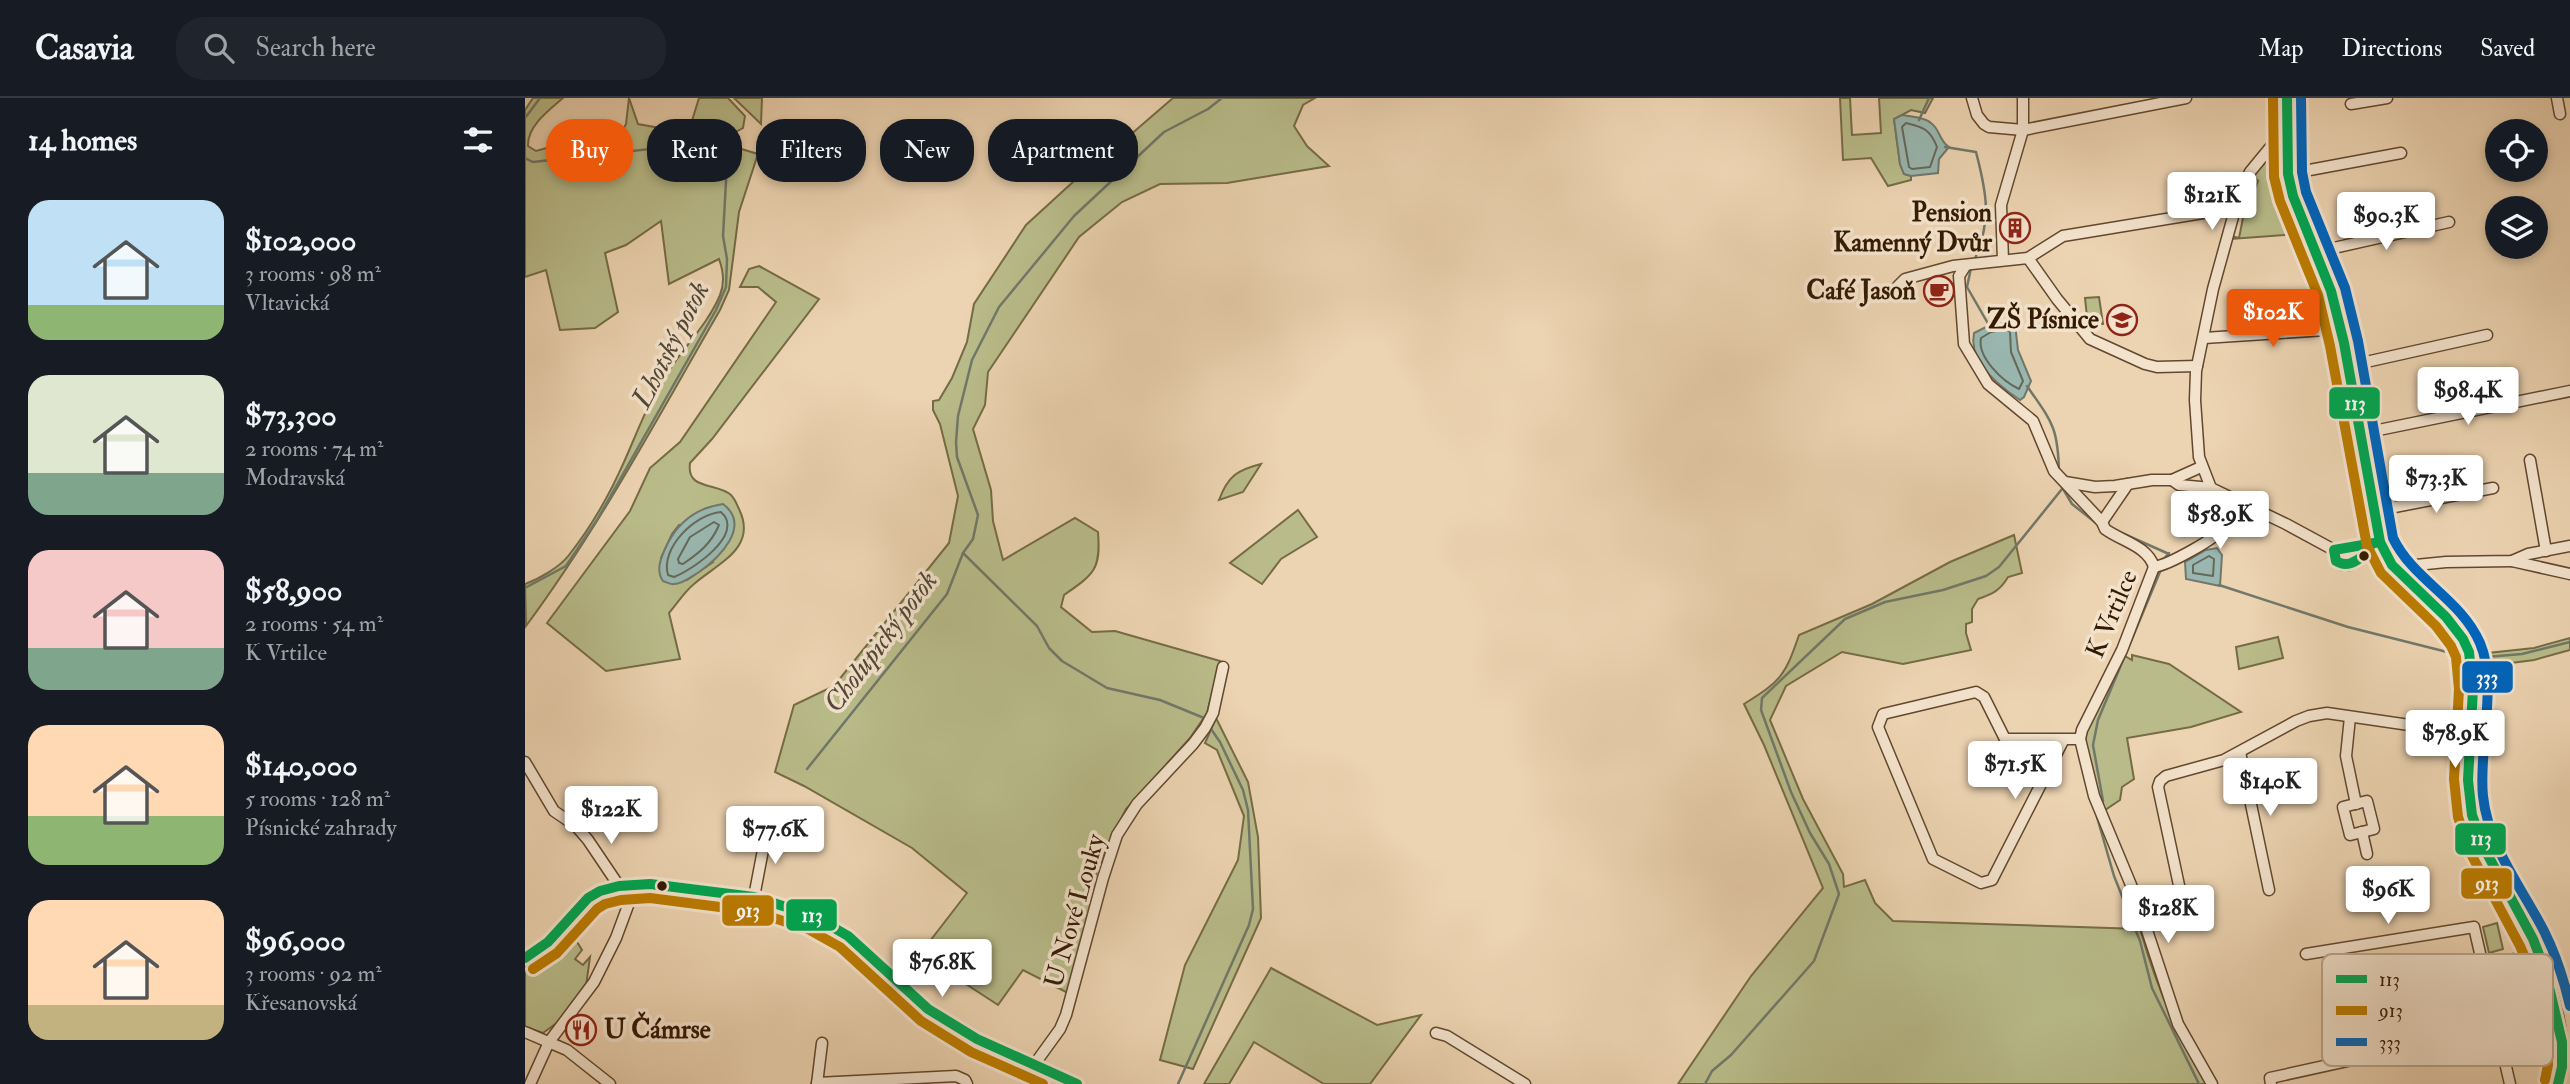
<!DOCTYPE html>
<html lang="en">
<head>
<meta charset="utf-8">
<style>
  :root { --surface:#171b24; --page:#20242c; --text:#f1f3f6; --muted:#9ea1a6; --line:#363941; --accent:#ea580c }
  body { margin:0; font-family:"IM FELL Double Pica",serif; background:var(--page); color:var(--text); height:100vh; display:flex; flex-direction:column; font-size:26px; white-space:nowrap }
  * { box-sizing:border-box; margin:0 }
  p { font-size:23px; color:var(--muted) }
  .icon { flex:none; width:38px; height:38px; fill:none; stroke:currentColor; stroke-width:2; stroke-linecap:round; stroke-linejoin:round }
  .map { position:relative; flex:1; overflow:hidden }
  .sheet { display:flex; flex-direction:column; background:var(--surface); width:525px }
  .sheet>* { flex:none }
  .guide { position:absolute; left:21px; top:21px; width:665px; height:63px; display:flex; gap:14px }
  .tools { position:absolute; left:1960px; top:21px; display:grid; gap:14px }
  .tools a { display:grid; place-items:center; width:63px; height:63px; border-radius:50%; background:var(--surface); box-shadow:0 4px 10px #0003; font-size:35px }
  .price { position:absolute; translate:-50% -60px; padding:0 16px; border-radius:7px; background:#fff; color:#222; font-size:23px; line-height:46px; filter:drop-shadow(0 2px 4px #0008) }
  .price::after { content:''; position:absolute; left:50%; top:42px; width:21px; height:16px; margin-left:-10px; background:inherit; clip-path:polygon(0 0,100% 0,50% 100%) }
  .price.selected { background:var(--accent); color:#fff }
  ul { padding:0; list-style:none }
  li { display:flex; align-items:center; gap:21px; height:175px; padding:0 28px }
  li span { display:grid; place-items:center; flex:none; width:196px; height:140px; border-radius:21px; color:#555 }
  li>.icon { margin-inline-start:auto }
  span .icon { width:84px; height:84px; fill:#fffc; stroke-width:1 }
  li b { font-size:30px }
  h2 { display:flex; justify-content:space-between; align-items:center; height:84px; padding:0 28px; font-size:30px }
  .chip { padding:0 24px; border-radius:28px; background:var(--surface); box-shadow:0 4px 10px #0003; font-size:24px; line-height:63px }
  .chip.selected { background:var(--accent); color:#fff }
  header { display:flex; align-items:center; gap:42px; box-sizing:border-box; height:98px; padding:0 35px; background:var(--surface); border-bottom:2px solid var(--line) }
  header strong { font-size:33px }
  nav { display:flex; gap:38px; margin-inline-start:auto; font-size:24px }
  .search { width:490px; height:63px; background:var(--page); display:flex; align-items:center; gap:18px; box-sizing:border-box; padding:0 24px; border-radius:28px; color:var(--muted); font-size:26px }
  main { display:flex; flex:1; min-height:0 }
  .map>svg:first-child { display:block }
</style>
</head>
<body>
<header>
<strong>Casavia</strong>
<div class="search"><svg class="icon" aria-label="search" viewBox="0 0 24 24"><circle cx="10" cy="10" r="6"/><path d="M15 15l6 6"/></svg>Search here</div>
<nav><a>Map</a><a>Directions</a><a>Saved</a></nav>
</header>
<main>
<section class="sheet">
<h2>14 homes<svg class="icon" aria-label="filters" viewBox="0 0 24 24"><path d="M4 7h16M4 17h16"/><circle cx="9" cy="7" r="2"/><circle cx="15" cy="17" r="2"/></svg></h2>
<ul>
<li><span style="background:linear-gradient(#bfe0f5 75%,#8fb573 0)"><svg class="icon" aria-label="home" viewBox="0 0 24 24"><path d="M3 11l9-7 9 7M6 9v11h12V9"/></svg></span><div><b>$102,000</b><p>3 rooms · 98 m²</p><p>Vltavická</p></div></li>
<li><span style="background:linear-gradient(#dfe7d0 70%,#7fa58c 0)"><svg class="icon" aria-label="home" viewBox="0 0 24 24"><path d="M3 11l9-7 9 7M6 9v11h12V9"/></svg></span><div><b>$73,300</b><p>2 rooms · 74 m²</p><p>Modravská</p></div></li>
<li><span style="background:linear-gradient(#f6c9c9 70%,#7fa58c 0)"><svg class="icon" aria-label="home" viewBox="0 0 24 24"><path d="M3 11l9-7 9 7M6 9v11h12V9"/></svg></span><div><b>$58,900</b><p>2 rooms · 54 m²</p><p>K Vrtilce</p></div></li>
<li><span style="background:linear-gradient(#ffd9b3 65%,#8fb573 0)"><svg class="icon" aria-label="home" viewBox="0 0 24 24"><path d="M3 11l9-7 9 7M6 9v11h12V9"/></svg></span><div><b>$140,000</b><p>5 rooms · 128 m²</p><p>Písnické zahrady</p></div></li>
<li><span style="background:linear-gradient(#ffd9b3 75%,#c2b280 0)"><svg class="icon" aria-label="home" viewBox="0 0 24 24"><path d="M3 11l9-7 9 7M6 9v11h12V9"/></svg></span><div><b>$96,000</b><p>3 rooms · 92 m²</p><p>Křesanovská</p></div></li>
</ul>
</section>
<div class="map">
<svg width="2045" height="986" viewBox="0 0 2045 986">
  <rect width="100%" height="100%" fill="#ecd3b1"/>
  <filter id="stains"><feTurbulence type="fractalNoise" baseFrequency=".00286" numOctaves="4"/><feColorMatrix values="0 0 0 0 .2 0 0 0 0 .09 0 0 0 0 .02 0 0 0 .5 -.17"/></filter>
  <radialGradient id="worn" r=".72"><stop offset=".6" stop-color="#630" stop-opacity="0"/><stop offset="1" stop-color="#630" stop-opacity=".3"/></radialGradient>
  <g fill="#b9bc8a" stroke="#766b46" stroke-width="2" fill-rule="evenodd">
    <path d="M8,0H38C25,11 2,28 3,48L11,53L43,44L65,46L92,43L101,26L104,0L113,26L163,35L233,56L214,114L204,192L195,212C133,319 75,428 1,528L0,486C14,481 35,469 44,457C66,429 85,396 99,364C112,335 123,304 141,277C158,249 182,228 195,197C200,185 198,172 194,161L144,186L136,123L101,147L80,155L93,214L70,230L35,232L21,172L0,179V12Z"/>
    <path d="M174,0H203L220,18L218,30C205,39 185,38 170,36L166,26Z"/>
    <path d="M209,0H237L236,26Z"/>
    <path d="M648,0H790L778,7L769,28L782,48L804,68L702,85L635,86L597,104L554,139L463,274L460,307L448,331L466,392L468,423L478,462L550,420L573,434C576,472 569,476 539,497L536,509L567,534L590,533L695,563L682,615L665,640L601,711L582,748L567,786L570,795L543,895L498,872L473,907L395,856L442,795L387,750L279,688L250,674L269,607L309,588L424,445L433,398L415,326L408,312V303L414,302L427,280L442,244L449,206L501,127L549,83L495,72L492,64L575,63Z"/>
    <path d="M1315,0H1325L1327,37L1356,35L1354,0H1408L1400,15L1386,12L1369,21L1375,66L1379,76L1386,78V82L1363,88L1346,60L1318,62Z"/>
    <path d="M1751,51L1755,93L1773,136L1706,141V138L1714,140L1718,120L1733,83L1729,79L1731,75Z"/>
    <path d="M234,168L294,201L187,341L165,365C161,393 192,384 206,397C210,401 212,407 214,411C233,450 193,465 169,486C159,494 152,506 144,515L155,561L81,573L22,525L105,413L125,370L155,344L251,204L233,189H215L224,171ZM154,427L188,464L162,482L136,460L147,436Z"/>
    <path d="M1574,199L1578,226L1563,228L1560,200Z"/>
    <path d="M736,366L718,394L694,402C703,378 712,372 736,366Z"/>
    <path d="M773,412L792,439L756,461L737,486L705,465Z"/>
    <path d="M1489,437L1497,475L1483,479C1475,493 1467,496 1453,501L1447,511V524L1441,526V535L1446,552L1378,566L1317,554L1261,588L1245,622L1278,701L1318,776L1319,789L1340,782L1350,805L1368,823L1615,831C1631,887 1651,937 1682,986H1153L1226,878L1298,790L1239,647L1219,606C1256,583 1260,578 1274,537L1347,506L1425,464Z"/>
    <path d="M1753,539L1758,560L1714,571L1711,549Z"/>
    <path d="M2045,540V552L2009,562L1955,569L1954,556L2009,550Z"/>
    <path d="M1598,557L1607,562V557L1644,566L1716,614L1666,629L1602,640L1609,681L1597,689L1595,702L1580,712L1572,700L1558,639Z"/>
    <path d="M691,620L723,684L733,739L736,820L668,971L635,962L660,867L713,762L719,718L692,652L680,645Z"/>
    <path d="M1972,825L1978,851L1964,855L1958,829Z"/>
    <path d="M41,836L52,844L57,852L50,861L58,867L65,859L61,888L33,924L18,935L0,929V870L33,845Z"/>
    <path d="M746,870L852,927L896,917L845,986H799L729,944L704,986H679Z"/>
  </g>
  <g fill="#99b7b0" stroke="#71786a" stroke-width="2">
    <path d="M1377,17C1386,19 1400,19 1406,25C1415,31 1414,43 1424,49L1414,61L1413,75L1386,78L1379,76L1375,66L1369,21Z"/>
    <path d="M1484,223L1490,226L1493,252L1506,283L1499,299L1495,302C1474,288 1443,263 1449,235L1465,227Z"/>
    <path d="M198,406C227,428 194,460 174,474C167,478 158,486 149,486C146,487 141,484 138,483C131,473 135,462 140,451C151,426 170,410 198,406Z"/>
    <path d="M1692,450L1697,457L1695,488L1661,481L1660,464L1681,452Z"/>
  </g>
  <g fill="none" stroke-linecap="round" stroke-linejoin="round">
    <g stroke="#666859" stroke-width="2">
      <path d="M1381,25C1398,29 1405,31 1412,49L1405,69L1387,71L1384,69L1377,29Z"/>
      <path d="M1481,231L1485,234L1486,254L1498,283L1494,291C1477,283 1452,259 1456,240L1466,234Z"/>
      <path d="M196,414C221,436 167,472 149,479L143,477C135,450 170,416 196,414Z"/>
      <path d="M189,424L194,427C186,446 174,455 158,466L154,465L153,461L165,439Z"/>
      <path d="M1684,458L1689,461L1688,478L1668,475V467Z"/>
    </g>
    <g stroke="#71786a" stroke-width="2.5">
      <path d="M0,20L15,0"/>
      <path d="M1394,22L1404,0"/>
      <path d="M1420,49L1451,54C1462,96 1467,122 1449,163"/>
      <path d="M0,60L8,64L152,48L190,46L199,51L202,65L198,138L202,161L201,189L191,212L72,422L41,468L0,490"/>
      <path d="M1446,170L1442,189L1465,229"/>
      <path d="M1502,288C1527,324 1533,329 1534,374"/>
      <path d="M1534,384L1547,406L1571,425"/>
      <path d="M1599,436L1644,456"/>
      <path d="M438,455L512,528L524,550L537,563L582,590L635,602L679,620"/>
      <path d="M1638,462L1644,455"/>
      <path d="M1694,487L1823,529L1942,559"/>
      <path d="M1949,560L1997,556L2045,544"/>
      <path d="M282,671L422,496L438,455L448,441L453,417L432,359L431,344L433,318L447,262L474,209L549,118L639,34L683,11L697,0"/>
      <path d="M1578,703L1568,647L1573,622L1637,469"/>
      <path d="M1570,712L1589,778L1615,843L1627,890L1674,986"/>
      <path d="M653,986L724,827L728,811L723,712L718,692L695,644L686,631"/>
      <path d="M1180,986L1187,973L1206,957L1289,863L1314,796L1304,766L1285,735L1266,694L1236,612L1237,600L1320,521L1360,504L1418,492L1461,478L1474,469L1537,391"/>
    </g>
    <g stroke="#62482e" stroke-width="13">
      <g id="minor">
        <path d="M1447,0L1452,17L1459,26L1464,29L1498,32L1661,0"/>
        <path d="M1762,0L1763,76L1768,98L1806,193L1819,245L1855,444C1859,452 1862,461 1867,467C1891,497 1932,518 1944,554C1948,566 1947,579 1948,591C1948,637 1935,690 1952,734C1968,777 1997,815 2015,857C2023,877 2028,897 2033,918C2038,941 2041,964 2033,986"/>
        <path d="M2032,0L2035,16"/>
        <path d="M1826,6L1862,0"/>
        <path d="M1762,29L1725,74L1714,97L1688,191L1671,273L1670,302L1674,359L1686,390L1761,426L1809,452L1855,444"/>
        <path d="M1763,76L1876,55"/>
        <path d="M1791,154L1924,124"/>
        <path d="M1503,160L1532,201L1565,241L1620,266L1632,269L1672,268"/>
        <path d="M1478,162L1476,107L1498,32V0"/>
        <path d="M1441,167L1434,178L1439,246L1463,286L1508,323L1529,373L1577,424L1580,431C1596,443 1623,448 1629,469"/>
        <path d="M1373,188L1380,181L1428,168L1503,160L1538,138L1696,112L1708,115"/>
        <path d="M1679,240L1816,231"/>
        <path d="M1823,268L1962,237"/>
        <path d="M1834,336L2045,293"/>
        <path d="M2005,362L2021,453"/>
        <path d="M1647,382L1654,387L1686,390"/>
        <path d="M1540,384L1570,389L1590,388L1627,382H1647L1676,369"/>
        <path d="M1849,413L1968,390"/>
        <path d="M1577,424L1603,386"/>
        <path d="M1809,452L1811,463L1817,467H1824L1844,454L1845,446"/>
        <path d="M1987,463L2045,476"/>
        <path d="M1629,469L1597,552L1557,632L1555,641L1569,698L1611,799L1653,926L1687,986"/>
        <path d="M1629,469C1643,467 1693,440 1700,428C1704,420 1706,410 1709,402"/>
        <path d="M1872,473L1881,468L1921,464L1987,463L2003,456L2045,448"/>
        <path d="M1825,619L1821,658L1831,706"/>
        <path d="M1539,641L1467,782L1456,785L1408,761L1353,629L1358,616L1451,594L1459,599L1480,641H1555"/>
        <path d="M1715,654L1744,792"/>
        <path d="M0,664L29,713L51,728L63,742L94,788"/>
        <path d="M1842,703L1849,731L1825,737L1818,709Z"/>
        <path d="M1837,734L1842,756"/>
        <path d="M229,799L242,731"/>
        <path d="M1658,806L1633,689L1635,683L1641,678L1699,662L1771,623L1784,618L1802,615L1946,636"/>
        <path d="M1814,852L1829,962"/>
        <path d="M1781,856L1949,829L1985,986"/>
        <path d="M0,860L23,844L63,800L75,793L94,788L125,786L229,799L287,817L323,838L403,911L452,941L552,986"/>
        <path d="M1820,890L2014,857"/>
        <path d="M0,934L42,952L85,986"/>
        <path d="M911,935L922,938L1000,986"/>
        <path d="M509,967L535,931L541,917L578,780L592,737L612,706L668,646L680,630L688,615L698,569"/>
        <path d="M292,985L431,978L440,982L442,986"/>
        <path d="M5,986L24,944L69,884L91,840L111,786"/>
        <path d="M292,986L297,945"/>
        <path d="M1746,986L1745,980L1972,930"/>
      </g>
    </g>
    <use href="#minor" stroke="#f3e2cc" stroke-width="10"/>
    <g stroke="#f3e2cc" stroke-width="16">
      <g id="bus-1">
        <path d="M1762,0L1763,76L1768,98L1806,193L1819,245L1855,444L1867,467L1921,519L1938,541L1944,554L1948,591L1943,682L1947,717L1959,750L2008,841L2020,872L2037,944V969L2033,986"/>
        <path d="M1845,446L1844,454C1833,461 1824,471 1811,463L1809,452L1855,444"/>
        <path d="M0,860L23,844L63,800L75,793L94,788L125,786L229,799L287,817L323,838L403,911L452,941L552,986"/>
      </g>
    </g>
    <g stroke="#f3e2cc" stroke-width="16">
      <g id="bus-2">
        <path d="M1748,0L1749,79L1755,103L1793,197L1805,248L1842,448L1856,475L1911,528L1926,548L1931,559L1934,591L1929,681L1933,719L1946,756L1995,848L2007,876L2023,945V967L2020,982"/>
        <path d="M8,871L32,855L72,811L80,806L96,802L125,800L226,813L281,830L315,849L396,923L446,954L518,986"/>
      </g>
    </g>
    <g stroke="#f3e2cc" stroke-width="16">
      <path id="bus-3" d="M1776,0L1777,74L1781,94L1820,190L1833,243L1868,440C1888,482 1936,501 1955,545C1973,587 1953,652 1958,698C1963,748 1997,790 2019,833C2031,857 2039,882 2045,908"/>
    </g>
    <use href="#bus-1" stroke="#00a651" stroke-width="10"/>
    <use href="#bus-2" stroke="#bc7c01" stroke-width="10"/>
    <use href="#bus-3" stroke="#0065bd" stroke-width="10"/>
  </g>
  <defs>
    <g id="building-ring" transform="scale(1.575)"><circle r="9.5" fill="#f3e2cc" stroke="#8f2418" stroke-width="1.5"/><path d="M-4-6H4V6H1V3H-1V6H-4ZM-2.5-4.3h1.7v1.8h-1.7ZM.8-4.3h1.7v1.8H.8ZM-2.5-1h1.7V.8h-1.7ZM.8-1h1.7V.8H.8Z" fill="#8f2418"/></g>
    <g id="cafe-ring" transform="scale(1.575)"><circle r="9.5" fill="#f3e2cc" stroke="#8f2418" stroke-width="1.5"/><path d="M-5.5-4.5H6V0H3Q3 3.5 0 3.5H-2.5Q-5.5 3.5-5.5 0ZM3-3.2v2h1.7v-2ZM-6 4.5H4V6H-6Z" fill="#8f2418"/></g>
    <g id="school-ring" transform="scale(1.575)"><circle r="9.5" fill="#f3e2cc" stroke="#8f2418" stroke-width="1.5"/><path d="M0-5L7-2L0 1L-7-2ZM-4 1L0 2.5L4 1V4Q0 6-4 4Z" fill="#8f2418"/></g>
    <g id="restaurant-ring" transform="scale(1.575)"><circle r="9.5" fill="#f3e2cc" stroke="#8f2418" stroke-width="1.5"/><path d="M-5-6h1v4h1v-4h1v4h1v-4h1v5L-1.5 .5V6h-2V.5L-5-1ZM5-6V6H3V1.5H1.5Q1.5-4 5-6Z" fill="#8f2418"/></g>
  </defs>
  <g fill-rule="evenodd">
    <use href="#building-ring" x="1490" y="130"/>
    <use href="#cafe-ring" x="1414" y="193"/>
    <use href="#school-ring" x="1597" y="222"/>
    <use href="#restaurant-ring" x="56" y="932"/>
  </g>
  <g fill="#341a02" stroke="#f3e2cc" stroke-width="2.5">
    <circle cx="1839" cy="458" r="6"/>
    <circle cx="137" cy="788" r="6"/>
  </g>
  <g text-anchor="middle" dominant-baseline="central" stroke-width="7" stroke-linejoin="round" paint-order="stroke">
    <g font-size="26" font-weight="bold" fill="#341a02" stroke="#f3e2cc" text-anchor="end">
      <text x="1467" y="115">Pension<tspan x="1467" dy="30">Kamenný Dvůr</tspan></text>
      <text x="1391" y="193">Café Jasoň</text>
      <text x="1574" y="222">ZŠ Písnice</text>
      <text x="79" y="932" text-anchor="start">U Čámrse</text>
    </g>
    <g font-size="26" fill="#341a02" stroke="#f3e2cc">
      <text transform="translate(1587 516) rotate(-67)">K Vrtilce</text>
      <text transform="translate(550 813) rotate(-74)">U Nové Louky</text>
    </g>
    <g font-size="28" font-style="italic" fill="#524936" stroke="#f3e2cc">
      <text transform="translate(146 247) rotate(-63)">Lhotský potok</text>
      <text transform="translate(356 544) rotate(-53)">Cholupický potok</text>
    </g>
  </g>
  <rect x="1797" y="856" width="231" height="112" rx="10" fill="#f3e2cc" stroke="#baa68f" stroke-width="2"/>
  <rect x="1811" y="877" width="31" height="8" fill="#00a651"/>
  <rect x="1811" y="908" width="31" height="9" fill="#bc7c01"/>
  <rect x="1811" y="940" width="31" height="8" fill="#0065bd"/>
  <g font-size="19" fill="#341a02">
    <text x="1854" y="888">113</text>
    <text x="1854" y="919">913</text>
    <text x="1854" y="951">333</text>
  </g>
  <g stroke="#f3e2cc" stroke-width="2.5">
    <rect x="1803" y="288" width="53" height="34" rx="7" fill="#00a651"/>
    <rect x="1936" y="562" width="53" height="34" rx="7" fill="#0065bd"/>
    <rect x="1929" y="724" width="53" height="34" rx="7" fill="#00a651"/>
    <rect x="1935" y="769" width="53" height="33" rx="7" fill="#bc7c01"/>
    <rect x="196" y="796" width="54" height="33" rx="7" fill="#bc7c01"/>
    <rect x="260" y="800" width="53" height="34" rx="7" fill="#00a651"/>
  </g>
  <g font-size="19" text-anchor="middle" font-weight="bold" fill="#fff">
    <text x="1830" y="312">113</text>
    <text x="1962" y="586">333</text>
    <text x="1956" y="747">113</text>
    <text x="1962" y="792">913</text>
    <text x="223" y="819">913</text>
    <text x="287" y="824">113</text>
  </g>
  <rect width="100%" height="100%" filter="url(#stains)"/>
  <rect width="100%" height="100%" fill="url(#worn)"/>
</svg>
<div class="tools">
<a><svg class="icon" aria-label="locate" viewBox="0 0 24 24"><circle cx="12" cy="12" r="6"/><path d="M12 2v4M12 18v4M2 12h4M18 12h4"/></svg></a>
<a><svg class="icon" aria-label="layers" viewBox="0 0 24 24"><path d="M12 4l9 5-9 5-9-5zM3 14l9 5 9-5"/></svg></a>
</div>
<b class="price" style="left:1687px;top:134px">$121K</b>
<b class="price" style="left:1861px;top:154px">$90.3K</b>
<b class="price selected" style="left:1748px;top:251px">$102K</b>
<b class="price" style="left:1943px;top:329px">$98.4K</b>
<b class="price" style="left:1911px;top:417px">$73.3K</b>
<b class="price" style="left:1695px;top:453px">$58.9K</b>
<b class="price" style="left:1930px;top:672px">$78.9K</b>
<b class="price" style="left:1490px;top:703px">$71.5K</b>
<b class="price" style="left:1745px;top:720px">$140K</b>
<b class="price" style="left:86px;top:748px">$122K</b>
<b class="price" style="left:250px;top:768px">$77.6K</b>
<b class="price" style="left:1863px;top:828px">$96K</b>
<b class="price" style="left:1643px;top:847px">$128K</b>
<b class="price" style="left:417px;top:901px">$76.8K</b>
<div class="guide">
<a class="chip selected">Buy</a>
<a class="chip">Rent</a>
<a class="chip">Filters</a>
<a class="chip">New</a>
<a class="chip">Apartment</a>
</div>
</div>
</main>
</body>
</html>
